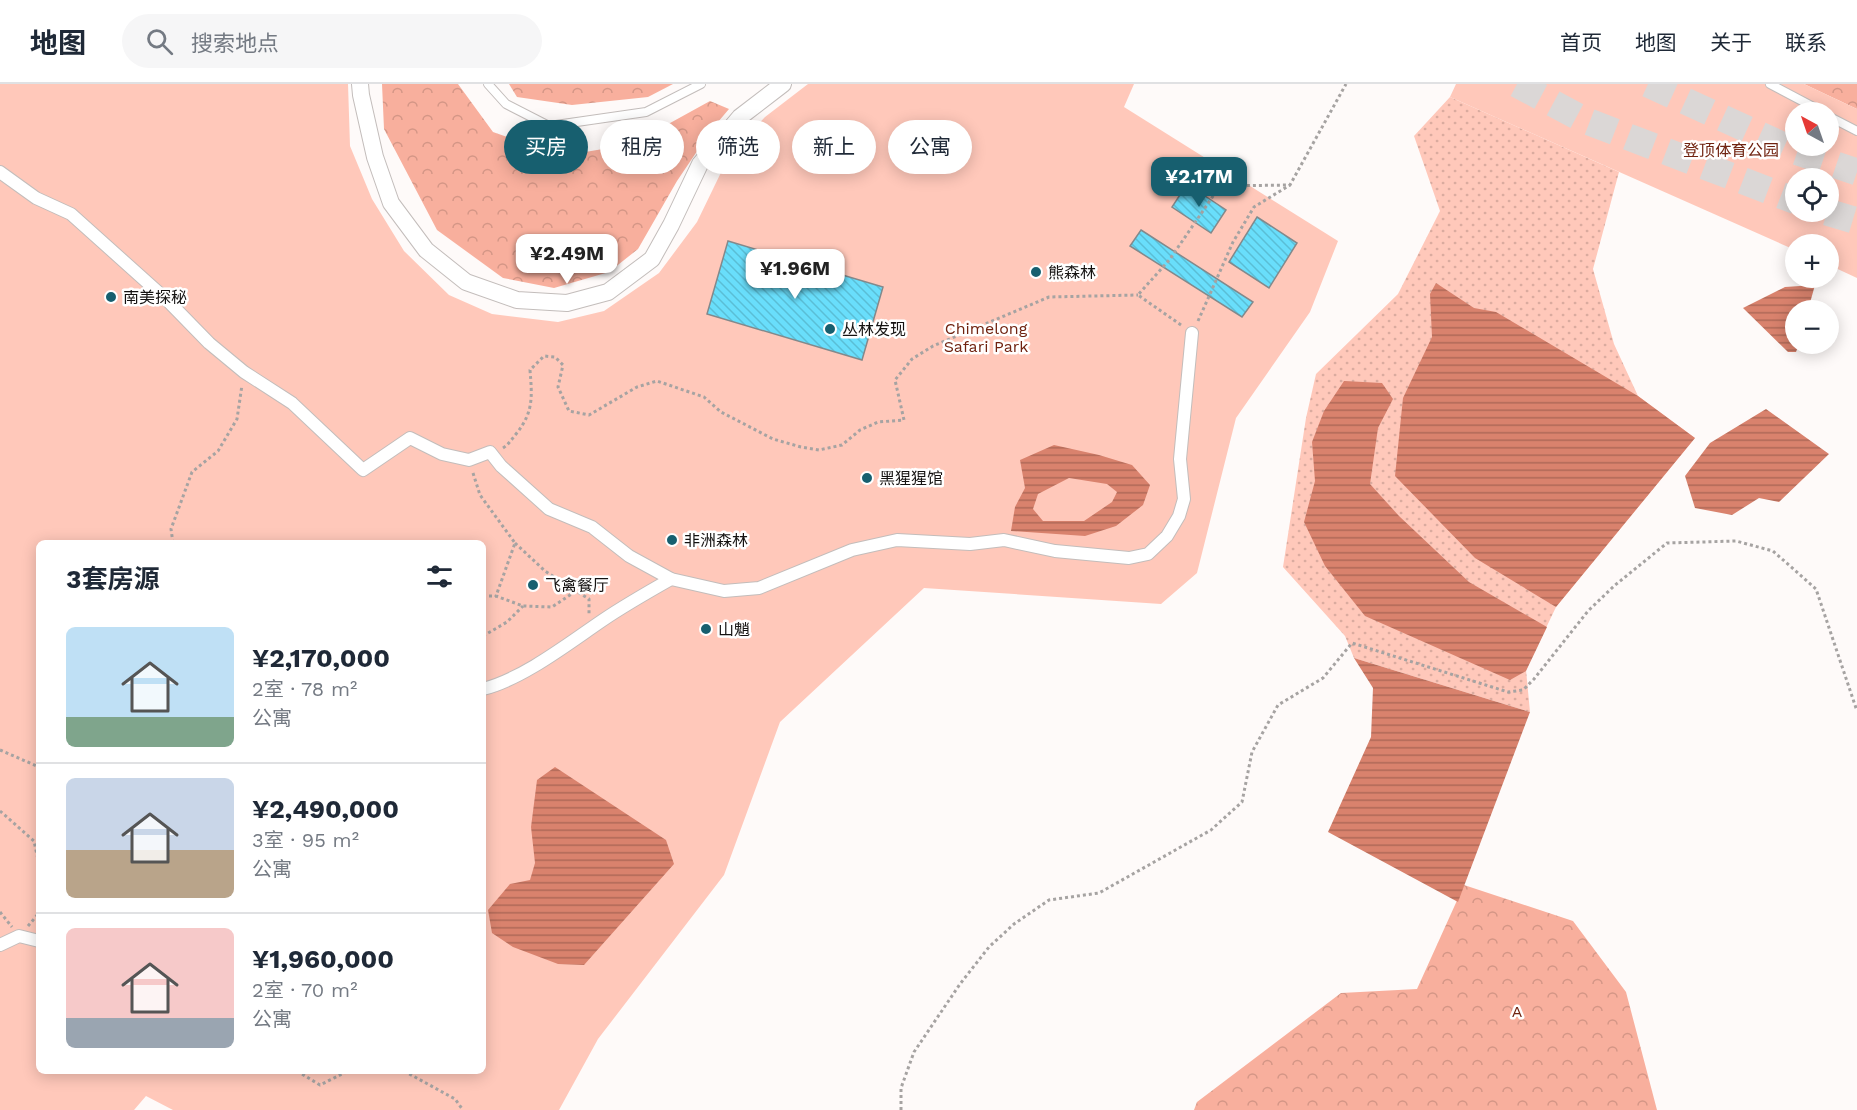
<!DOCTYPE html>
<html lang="zh">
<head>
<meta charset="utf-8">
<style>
  :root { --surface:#fff; --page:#f6f6f7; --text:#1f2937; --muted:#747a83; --line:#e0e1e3; --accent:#175f6f }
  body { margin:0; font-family:"Work Sans","Noto Sans SC",sans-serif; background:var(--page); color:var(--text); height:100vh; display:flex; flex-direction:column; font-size:22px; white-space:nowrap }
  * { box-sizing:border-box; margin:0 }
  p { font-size:20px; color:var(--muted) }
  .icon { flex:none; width:33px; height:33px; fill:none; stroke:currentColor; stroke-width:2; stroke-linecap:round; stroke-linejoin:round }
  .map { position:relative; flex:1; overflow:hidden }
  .side { position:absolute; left:36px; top:456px; width:450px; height:534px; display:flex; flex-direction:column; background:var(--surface); border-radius:9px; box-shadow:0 3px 15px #0003 }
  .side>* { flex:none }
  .guide { position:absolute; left:504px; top:36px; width:570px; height:54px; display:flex; gap:12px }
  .needle { width:39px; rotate:320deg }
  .fabs { position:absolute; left:1785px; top:18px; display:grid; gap:12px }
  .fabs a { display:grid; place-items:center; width:54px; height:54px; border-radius:50%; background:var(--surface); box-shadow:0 3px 15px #0003; font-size:30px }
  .price { position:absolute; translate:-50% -51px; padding:0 14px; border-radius:12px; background:#fff; color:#222; font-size:20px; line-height:39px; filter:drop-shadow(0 2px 3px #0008) }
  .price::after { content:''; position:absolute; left:50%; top:36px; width:18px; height:14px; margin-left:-9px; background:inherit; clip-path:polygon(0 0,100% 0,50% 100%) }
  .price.selected { background:var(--accent); color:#fff }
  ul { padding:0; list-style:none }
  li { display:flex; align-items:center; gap:18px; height:150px; padding:0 30px }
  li+li { border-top:2px solid var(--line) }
  li span { display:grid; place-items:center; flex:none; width:168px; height:120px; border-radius:9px; color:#555 }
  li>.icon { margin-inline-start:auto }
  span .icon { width:72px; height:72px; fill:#fffc; stroke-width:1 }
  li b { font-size:26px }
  h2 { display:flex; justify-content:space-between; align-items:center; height:72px; padding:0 30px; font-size:26px }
  .chip { padding:0 21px; border-radius:27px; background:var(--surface); box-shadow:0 3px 15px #0003; font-size:21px; line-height:54px }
  .chip.selected { background:var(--accent); color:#fff }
  header { display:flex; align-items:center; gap:36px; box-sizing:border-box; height:84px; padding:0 30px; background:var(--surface); border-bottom:2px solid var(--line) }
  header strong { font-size:28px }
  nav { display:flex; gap:33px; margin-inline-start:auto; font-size:21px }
  .search { width:420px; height:54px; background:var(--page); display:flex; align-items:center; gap:15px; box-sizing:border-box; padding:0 21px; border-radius:33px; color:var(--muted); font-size:22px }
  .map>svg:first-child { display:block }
</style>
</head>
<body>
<header>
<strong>地图</strong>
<div class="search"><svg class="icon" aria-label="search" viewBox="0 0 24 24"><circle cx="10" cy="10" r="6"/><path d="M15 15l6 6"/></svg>搜索地点</div>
<nav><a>首页</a><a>地图</a><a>关于</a><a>联系</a></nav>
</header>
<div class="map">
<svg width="1857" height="1026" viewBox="0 0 1857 1026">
  <defs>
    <pattern id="grass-dots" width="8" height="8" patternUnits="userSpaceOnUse" patternTransform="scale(1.5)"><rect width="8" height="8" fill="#ffc8ba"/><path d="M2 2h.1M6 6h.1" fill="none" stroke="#daab9f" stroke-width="1.8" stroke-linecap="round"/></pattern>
    <pattern id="forest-crowns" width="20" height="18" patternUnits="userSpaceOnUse" patternTransform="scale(1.5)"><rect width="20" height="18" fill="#f8af9d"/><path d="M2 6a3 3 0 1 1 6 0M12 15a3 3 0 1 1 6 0" fill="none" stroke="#d49686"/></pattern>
    <pattern id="water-rules" width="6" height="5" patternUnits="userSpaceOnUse" patternTransform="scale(1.5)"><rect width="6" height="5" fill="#d9826d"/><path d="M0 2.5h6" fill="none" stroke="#af6958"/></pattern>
    <pattern id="building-back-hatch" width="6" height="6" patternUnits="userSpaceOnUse" patternTransform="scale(1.5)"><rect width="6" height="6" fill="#69defb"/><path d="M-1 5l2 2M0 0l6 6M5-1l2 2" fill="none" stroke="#5abed6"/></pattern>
  </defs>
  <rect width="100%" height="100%" fill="#fefaf9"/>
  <path fill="url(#grass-dots)" d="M1450,13L1619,88L1593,185L1614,260L1638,312L1695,354L1556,523L1526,586L1530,628L1354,574L1345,552L1283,483L1306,334L1316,290L1398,210L1440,127L1414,52Z"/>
  <g fill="url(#forest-crowns)">
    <path d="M382,0H458L493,48L562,72L632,60L710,17L729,25L712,45L677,97L638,165L609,188L554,204L503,194L437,146L384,45Z"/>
    <path d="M509,0H673L648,13L572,21L517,13Z"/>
    <path d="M1804,0H1857V25Z"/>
    <path d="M1464,801L1573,837L1626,908L1657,1026H1194L1197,1018L1341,909L1417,905Z"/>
  </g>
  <g fill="#ffc8ba" fill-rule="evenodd">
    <path d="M0,0H348L350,62L372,115L404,167L449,211L492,230L558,238L604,227L659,189L697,138L729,72L765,33L808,0H1134L1124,23L1338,157L1310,228L1236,334L1197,489L1161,520L924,504L780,638L724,791L598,955L559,1026H173L146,1012L134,1026H0ZM39,459H483V987H39Z"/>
    <path d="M1456,0H1804L1857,25V194L1829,181L1828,160H1796L1795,166L1450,13ZM1796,28H1828V62H1796ZM1796,94H1828V128H1796Z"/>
  </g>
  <g fill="url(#water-rules)" fill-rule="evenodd">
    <path d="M1436,199L1474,224L1496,228L1638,312L1695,354L1556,523L1475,474L1395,392L1403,314L1432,253L1430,210Z"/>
    <path d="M1815,201L1808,226H1796V260H1799L1796,268H1788L1743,224L1785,203Z"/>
    <path d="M1344,297L1382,299L1393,315L1378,344L1370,400L1399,432L1469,498L1547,543L1526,587L1510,596L1365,532L1325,482L1304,438L1315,397L1312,358L1324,327Z"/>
    <path d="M1766,325L1829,370L1779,418L1759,414L1732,431L1695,424L1685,392L1710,359Z"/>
    <path d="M1054,361L1099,371L1132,381L1150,401L1143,421L1116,442L1085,452L1011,447L1015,423L1025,404L1020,376ZM1069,394L1107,400L1117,408L1112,418L1084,437H1043L1033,425L1038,410Z"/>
    <path d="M1354,574L1530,628L1458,818L1328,748L1371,653L1373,604Z"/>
    <path d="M555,683L666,756L674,780L584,881L558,880L513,863L492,849L488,826L510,800L530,796L535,779L531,743L537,696Z"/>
  </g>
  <g fill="url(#building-back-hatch)" stroke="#83898b" stroke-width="1.5">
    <path d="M1187,100L1226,126L1211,149L1172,123Z"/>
    <path d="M1257,133L1297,159L1269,204L1229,178Z"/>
    <path d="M1141,146L1253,218L1242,233L1130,162Z"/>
    <path d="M728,157L883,203L862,276L707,230Z"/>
  </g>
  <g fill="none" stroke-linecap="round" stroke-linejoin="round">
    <g stroke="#dbd7d6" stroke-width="27" stroke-dasharray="27 14" stroke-linecap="butt">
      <path d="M1517,0L1584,36L1796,117"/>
      <path d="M1648,0L1795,67L1857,88"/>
      <path d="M1827,128L1857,137"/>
    </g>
    <g stroke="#c3bdbb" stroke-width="10">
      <g id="service">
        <path d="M488,0L506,20L549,42L646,28L701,0"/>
        <path d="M1770,0L1823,28"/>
        <path d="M1828,32L1857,47"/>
      </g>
    </g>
    <g stroke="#c3bdbb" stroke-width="14">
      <g id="pedestrian">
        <path d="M0,88L36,114L71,130L168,217L209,259L244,288L292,319L363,386L410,354L442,370L469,376L490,368L501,382L549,425L592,443L629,472L671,495L724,507L759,504L852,466L897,456L970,460L1004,456L1055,467L1129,474L1148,470L1167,452L1179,432L1184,415L1180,375L1192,249"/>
        <path d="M483,605C523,595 569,559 603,536C625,521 648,508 671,495"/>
        <path d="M0,861L19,852L39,857"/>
      </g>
    </g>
    <g stroke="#c3bdbb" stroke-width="18">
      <path id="minor" d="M360,0L361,11L375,73L391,119L426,166L466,198L517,216L567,219L608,208L652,175L671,141L700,80L740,33L783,0"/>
    </g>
    <g stroke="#a6a3a2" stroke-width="3" stroke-dasharray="3 3" stroke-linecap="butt">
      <path d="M1198,237L1233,158L1254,123L1290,101"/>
      <path d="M1181,241L1138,211L1170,175L1220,102L1290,101L1346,0"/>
      <path d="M503,364C509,360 512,355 516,350C534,328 532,312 530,286L544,272L555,273L563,281L558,303L569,327L589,331L637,303L657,297L704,313L721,328L773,355L801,363L819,366L842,361L860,346L878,338L904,336L895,296L912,275L933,262L1049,213L1138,211"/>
      <path d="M473,389L480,411L515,459L496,512L523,522L552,523L576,507L589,515V530"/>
      <path d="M173,459L171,445L192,388L218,367L237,335L242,301"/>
      <path d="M515,459L545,487L576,507"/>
      <path d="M483,512H496"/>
      <path d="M483,552L507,538L523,522"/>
      <path d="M0,666L39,683"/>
      <path d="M0,727L34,757L39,780"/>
      <path d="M0,828L12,843"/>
      <path d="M28,842L39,829"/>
      <path d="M297,987L320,1001L348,987"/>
      <path d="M404,987L455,1015L463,1026"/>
      <path d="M901,1026V1004L914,968L960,900L989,863L1014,840L1049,816L1099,809L1211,746L1242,718L1252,668L1278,621L1323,594L1352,559L1508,608L1523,606L1534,595L1588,527L1614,502L1667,459L1736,457L1773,467L1816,505L1857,627"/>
    </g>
    <use href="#service" stroke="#fff" stroke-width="8"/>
    <use href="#pedestrian" stroke="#fff" stroke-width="12"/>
    <use href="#minor" stroke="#fff" stroke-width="16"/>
  </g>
  <g fill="#175f6f" stroke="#fff" stroke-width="2">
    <circle cx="1036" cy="188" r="6"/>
    <circle cx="111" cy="213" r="6"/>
    <circle cx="830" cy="245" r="6"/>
    <circle cx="867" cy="394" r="6"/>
    <circle cx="672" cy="456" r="6"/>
    <circle cx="533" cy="501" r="6"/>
    <circle cx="706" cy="545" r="6"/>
  </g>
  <g text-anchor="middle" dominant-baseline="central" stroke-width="5" stroke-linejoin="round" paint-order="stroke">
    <g font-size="16" fill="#702310" stroke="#fff">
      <text x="1731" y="66">登顶体育公园</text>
      <text x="986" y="244">Chimelong<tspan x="986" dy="18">Safari Park</tspan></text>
      <text x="1517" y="927">A</text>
    </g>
    <g font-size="16" fill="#151312" stroke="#fff" text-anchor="start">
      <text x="1048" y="188">熊森林</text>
      <text x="123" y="213">南美探秘</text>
      <text x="842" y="245">丛林发现</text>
      <text x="879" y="394">黑猩猩馆</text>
      <text x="684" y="456">非洲森林</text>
      <text x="545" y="501">飞禽餐厅</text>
      <text x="718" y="545">山魈</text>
    </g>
  </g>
</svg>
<div class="fabs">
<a><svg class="needle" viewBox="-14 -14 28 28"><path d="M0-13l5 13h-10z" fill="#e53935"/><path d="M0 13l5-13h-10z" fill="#747a83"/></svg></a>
<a><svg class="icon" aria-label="locate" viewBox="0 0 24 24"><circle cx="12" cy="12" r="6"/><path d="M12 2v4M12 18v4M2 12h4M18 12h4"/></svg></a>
<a>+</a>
<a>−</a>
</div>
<b class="price selected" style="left:1199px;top:124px">¥2.17M</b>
<b class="price" style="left:567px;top:201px">¥2.49M</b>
<b class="price" style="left:795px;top:216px">¥1.96M</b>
<div class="guide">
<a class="chip selected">买房</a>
<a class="chip">租房</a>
<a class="chip">筛选</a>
<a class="chip">新上</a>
<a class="chip">公寓</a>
</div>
<section class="side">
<h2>3套房源<svg class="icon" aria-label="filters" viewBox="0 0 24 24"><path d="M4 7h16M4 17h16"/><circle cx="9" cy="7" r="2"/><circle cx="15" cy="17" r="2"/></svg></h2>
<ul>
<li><span style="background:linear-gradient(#bfe0f5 75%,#7fa58c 0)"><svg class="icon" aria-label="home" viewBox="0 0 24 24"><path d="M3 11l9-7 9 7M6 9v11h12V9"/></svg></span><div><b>¥2,170,000</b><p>2室 · 78 m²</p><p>公寓</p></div></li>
<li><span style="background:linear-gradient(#c9d6e8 60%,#b9a48a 0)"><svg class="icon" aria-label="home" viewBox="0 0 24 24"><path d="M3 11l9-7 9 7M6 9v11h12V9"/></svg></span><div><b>¥2,490,000</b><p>3室 · 95 m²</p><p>公寓</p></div></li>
<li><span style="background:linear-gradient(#f6c9c9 75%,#9aa5b1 0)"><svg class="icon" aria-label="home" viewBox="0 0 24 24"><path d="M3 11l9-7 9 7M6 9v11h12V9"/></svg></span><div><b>¥1,960,000</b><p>2室 · 70 m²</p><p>公寓</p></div></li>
</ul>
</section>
</div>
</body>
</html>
